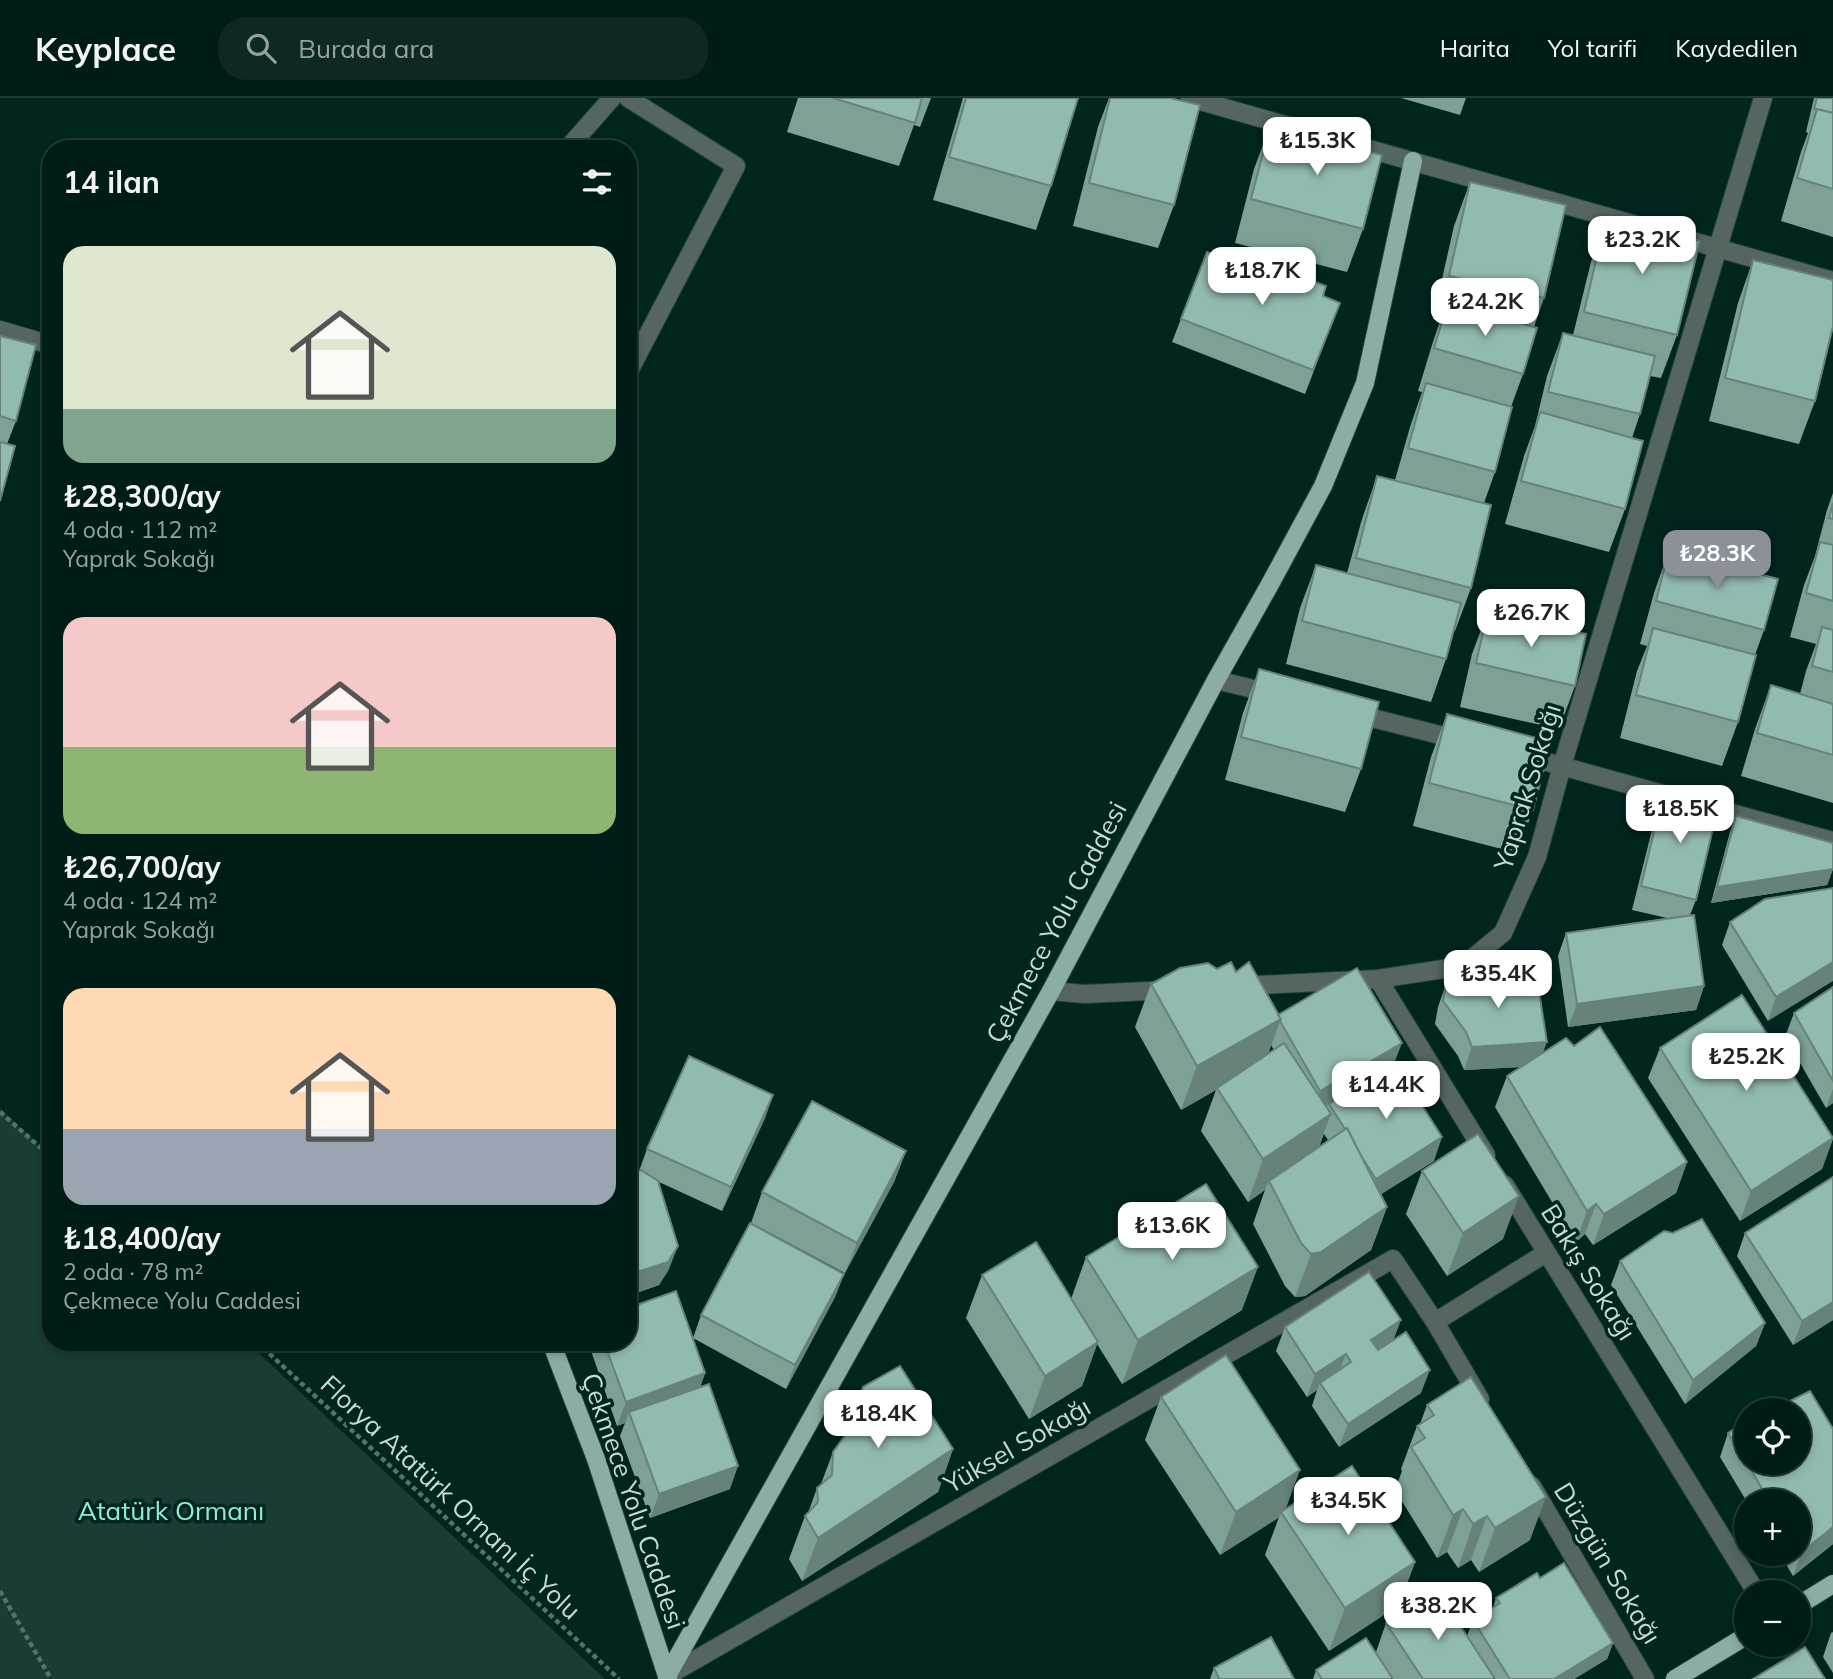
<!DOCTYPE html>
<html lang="tr">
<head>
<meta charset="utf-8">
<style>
  :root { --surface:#001c17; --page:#0e2924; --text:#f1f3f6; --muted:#95a1a1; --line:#223a36; --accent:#8c9099 }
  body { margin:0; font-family:Mulish,sans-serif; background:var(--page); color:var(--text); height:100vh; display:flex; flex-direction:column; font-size:26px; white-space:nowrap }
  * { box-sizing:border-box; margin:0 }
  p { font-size:23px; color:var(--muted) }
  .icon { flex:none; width:38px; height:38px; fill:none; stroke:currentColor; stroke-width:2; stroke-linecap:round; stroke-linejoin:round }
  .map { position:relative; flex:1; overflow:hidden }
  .sheet { position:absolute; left:42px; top:42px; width:595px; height:1211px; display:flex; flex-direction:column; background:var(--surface); border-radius:28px; box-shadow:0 4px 10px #0003,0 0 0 2px var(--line) }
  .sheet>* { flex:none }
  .tools { position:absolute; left:1734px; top:1300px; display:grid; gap:14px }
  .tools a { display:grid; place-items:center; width:77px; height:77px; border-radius:50%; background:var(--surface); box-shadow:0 4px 10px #0003,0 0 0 2px var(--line); font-size:35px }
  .price { position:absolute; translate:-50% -60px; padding:0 16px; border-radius:14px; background:#fff; color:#222; font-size:23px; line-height:46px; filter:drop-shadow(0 2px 4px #0008) }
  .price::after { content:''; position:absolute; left:50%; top:42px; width:21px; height:16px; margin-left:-10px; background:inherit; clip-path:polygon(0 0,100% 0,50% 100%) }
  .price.active { background:var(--accent); color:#fff }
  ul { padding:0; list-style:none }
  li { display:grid; align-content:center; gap:14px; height:371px; padding:0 21px }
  li span { display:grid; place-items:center; height:217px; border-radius:21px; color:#555 }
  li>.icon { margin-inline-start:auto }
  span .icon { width:126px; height:126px; fill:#fffc; stroke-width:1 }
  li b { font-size:30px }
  h2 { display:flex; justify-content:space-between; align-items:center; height:84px; padding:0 21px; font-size:30px }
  header { display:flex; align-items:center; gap:42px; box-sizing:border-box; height:98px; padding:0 35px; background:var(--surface); border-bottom:2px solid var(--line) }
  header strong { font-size:33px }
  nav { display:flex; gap:38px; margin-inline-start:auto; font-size:24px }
  .search { width:490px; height:63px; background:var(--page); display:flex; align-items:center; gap:18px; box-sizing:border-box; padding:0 24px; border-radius:28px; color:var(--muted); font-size:26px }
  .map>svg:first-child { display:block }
</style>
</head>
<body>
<header>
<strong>Keyplace</strong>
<div class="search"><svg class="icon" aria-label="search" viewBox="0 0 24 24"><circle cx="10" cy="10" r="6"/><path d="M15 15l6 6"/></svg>Burada ara</div>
<nav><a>Harita</a><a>Yol tarifi</a><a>Kaydedilen</a></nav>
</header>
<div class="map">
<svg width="1833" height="1581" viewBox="0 0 1833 1581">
  <rect width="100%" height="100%" fill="#00261f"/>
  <path fill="#193c35" d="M0,1010L51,1059V1244H247L605,1581H0Z"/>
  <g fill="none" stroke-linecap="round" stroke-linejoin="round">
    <g stroke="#20433c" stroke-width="20">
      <g id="minor">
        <path d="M628,0L736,68L628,275"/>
        <path d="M1190,0L1833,183"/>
        <path d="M567,51L612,0"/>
        <path d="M0,232L51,247"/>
        <path d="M1216,582L1274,596"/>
        <path d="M1352,615L1460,642"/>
        <path d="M1525,658L1833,743"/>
        <path d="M1378,881L1486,1057"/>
        <path d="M1240,888L1378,881L1463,868L1503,835L1537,759L1562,668L1763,0"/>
        <path d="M1051,893L1085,896L1170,892"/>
        <path d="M1505,1087L1756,1494"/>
        <path d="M1435,1224L1546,1155"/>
        <path d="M1532,1388L1645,1581"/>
        <path d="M667,1578L1393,1161L1435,1224L1480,1301"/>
      </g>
    </g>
    <g stroke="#20433c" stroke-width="20">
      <g id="major">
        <path d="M551,1244L596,1361L668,1581"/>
        <path d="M1799,1507L1833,1486"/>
        <path d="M667,1578L1051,893L1216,582L1269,488L1323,388L1365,285L1413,63"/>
        <path d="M1675,1581L1746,1538"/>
      </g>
    </g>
    <g stroke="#55736d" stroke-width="4.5" stroke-dasharray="5 3.5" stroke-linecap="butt">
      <path d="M0,1014L51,1059"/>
      <path d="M257,1244L619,1581"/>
      <path d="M0,1493L51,1581"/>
    </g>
    <use href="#minor" stroke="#556562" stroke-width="18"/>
    <use href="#major" stroke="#8bada5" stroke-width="18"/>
  </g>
  <g fill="#7da097" fill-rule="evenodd">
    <path d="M798,0H931L920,29L914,27L899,68L787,34Z"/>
    <path d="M963,0H1078L1051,88L1036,132L933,102Z"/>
    <path d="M1109,0H1170L1174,107L1158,150L1073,128L1098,29Z"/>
    <path d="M1401,0H1466L1460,17Z"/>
    <path d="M1814,0H1833V139L1781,123L1801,54L1808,35L1806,34Z"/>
    <path d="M1270,28L1363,131L1347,174L1235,145L1254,71Z"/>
    <path d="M1470,84L1544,200L1534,229L1523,276L1511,309L1495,374L1484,405L1471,490L1455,533H1454L1446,561L1431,604L1286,566L1300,510L1316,467L1347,475L1362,421L1377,378L1395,382L1410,329L1422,294L1418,293L1432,247L1440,223L1433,221L1454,128Z"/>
    <path d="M1606,120L1677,237L1661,280L1650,278L1640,316L1632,340L1625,411L1609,454L1505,426L1524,358L1535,328L1547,278L1563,235L1573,237L1591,164Z"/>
    <path d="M1753,162L1815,303L1799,346L1709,323L1738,205Z"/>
    <path d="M1323,198L1340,205L1305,296L1172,244L1181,221Z"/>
    <path d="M0,238L16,323L7,346L0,403Z"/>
    <path d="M1833,395V705L1741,678L1755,631L1771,587L1800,596L1806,573L1816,546L1790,539L1804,487L1815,458L1827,412Z"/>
    <path d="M1669,452L1764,532L1755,557L1738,624L1722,668L1620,640L1637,573L1647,548L1640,546L1654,495Z"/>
    <path d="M1488,513L1575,588L1559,631L1460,609L1472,556Z"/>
    <path d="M1259,571L1361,671L1345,714L1225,682L1243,615Z"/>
    <path d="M1447,616L1533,712L1517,755L1413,728L1431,659Z"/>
    <path d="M1664,692L1696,802L1690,817L1704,888L1696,912L1568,929L1558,858L1566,835L1667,820L1632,812L1656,716Z"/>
    <path d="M1736,718L1833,771L1827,787L1711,805L1730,734Z"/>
    <path d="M1833,790L1768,923L1722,847L1730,824Z"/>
    <path d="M1217,871L1236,874L1278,917L1394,965L1434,1063L1381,1096L1387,1109L1371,1152L1305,1198L1295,1199L1285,1188L1253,1126L1265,1092L1248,1104L1201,1033L1216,992L1181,1012L1135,929L1151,886ZM1271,947L1274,952L1268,956ZM1324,1036L1328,1042L1319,1049Z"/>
    <path d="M1446,886L1543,955L1687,1064L1676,1095L1593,1147L1585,1136L1576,1144L1495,1009L1507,978L1521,969L1464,972L1458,958L1435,926L1438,909Z"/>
    <path d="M1833,889V1005L1826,1010L1785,939L1794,915Z"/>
    <path d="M1660,950L1833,1040L1822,1071L1740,1123L1648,980Z"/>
    <path d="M773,997L765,1020L722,1113L659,1084L669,1171L659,1187L628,1198V1076L639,1073L647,1051Z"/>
    <path d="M906,1053L894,1084L845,1175L751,1125L762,1094Z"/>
    <path d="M1422,1073L1503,1141L1447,1178L1406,1116Z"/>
    <path d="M1745,1135L1833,1222L1793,1247L1737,1158Z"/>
    <path d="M1086,1159L1242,1212L1122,1286L1097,1246L1082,1288L1029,1321L966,1220L982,1177L1071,1201Z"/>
    <path d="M1620,1163L1765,1225L1756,1248L1685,1306L1611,1187Z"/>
    <path d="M844,1176L835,1199L786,1291L693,1240L701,1217Z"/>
    <path d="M1285,1229L1394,1242L1421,1295L1339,1349L1312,1308L1317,1292L1307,1299L1276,1253Z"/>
    <path d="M588,1244H628L705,1275L700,1289L730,1391L650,1420L620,1338L625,1325L617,1328Z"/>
    <path d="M863,1289L953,1351L938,1394L802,1483L789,1461L805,1418L808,1415L817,1390L821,1386L833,1354L847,1335Z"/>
    <path d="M1161,1299L1286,1411L1415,1464L1399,1507L1329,1553L1265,1457L1279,1419L1220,1457L1145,1342Z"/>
    <path d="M1427,1307L1530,1442L1479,1474L1471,1462L1458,1470L1447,1454L1437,1460L1395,1392L1402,1373L1401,1371L1417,1328L1420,1326Z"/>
    <path d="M1833,1331V1446L1793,1478L1780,1456H1799V1404H1747L1720,1359L1728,1335Z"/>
    <path d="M1540,1480L1613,1545L1607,1561L1574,1581H1313L1316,1572L1376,1554L1386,1525L1467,1538L1473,1522L1493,1510L1496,1500Z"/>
    <path d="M1833,1534V1575L1823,1559L1831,1535Z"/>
    <path d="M1214,1570L1294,1581H1210Z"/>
  </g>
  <g fill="#66827b">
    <path d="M1833,771L1827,787L1711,805L1717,789Z"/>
    <path d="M1833,864V883L1768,923L1776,899Z"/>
    <path d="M1704,888L1696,912L1568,929L1577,906Z"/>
    <path d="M1281,921L1265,964L1181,1012L1197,968Z"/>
    <path d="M1547,944L1538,968L1464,972L1472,949Z"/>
    <path d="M1402,945L1393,968L1312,1016L1320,993Z"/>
    <path d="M1833,991V1005L1826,1010Z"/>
    <path d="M773,997L765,1020L722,1113L731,1089Z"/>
    <path d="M1331,1016L1315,1059L1269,1083L1265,1092L1248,1104L1263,1061Z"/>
    <path d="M1442,1039L1434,1063L1367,1105L1376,1081Z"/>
    <path d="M1833,1041L1822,1071L1740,1123L1751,1093Z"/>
    <path d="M906,1053L894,1084L845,1175L857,1145Z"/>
    <path d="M1687,1064L1676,1095L1593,1147L1604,1116Z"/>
    <path d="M1519,1098L1503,1141L1447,1178L1463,1135Z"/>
    <path d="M1596,1106L1585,1136L1576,1144L1587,1113Z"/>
    <path d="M1387,1109L1371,1152L1305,1198L1295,1199L1311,1156Z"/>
    <path d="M678,1148L669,1171L659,1187L628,1198V1177Z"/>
    <path d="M1258,1169L1242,1212L1122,1286L1138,1242Z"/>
    <path d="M844,1176L835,1199L786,1291L795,1267Z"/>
    <path d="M1833,1204V1222L1793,1247L1802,1223Z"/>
    <path d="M1401,1222L1392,1246L1362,1266L1371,1242Z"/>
    <path d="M1765,1225L1756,1248L1685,1306L1693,1282Z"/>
    <path d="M1098,1244L1082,1288L1029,1321L1045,1278Z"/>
    <path d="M1346,1256L1337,1279L1320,1285L1317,1292L1307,1299L1315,1276Z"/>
    <path d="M1430,1272L1421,1295L1339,1349L1348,1326Z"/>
    <path d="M705,1275L697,1299L629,1314L625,1325L617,1328L626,1304Z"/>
    <path d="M953,1351L938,1394L802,1483L818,1440Z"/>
    <path d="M738,1368L730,1391L650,1420L659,1396Z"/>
    <path d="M1300,1372L1284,1416L1281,1414L1280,1419L1220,1457L1236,1414Z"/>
    <path d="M1546,1399L1530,1442L1479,1474L1495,1430Z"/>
    <path d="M1463,1411L1447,1454L1437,1460L1453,1417Z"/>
    <path d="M1487,1418L1471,1462L1458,1470L1473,1426Z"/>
    <path d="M1833,1429V1446L1793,1478L1802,1454Z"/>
    <path d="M1415,1464L1399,1507L1329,1553L1345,1510Z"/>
    <path d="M1613,1545L1607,1561L1574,1581H1554Z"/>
  </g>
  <g fill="#91bab0" stroke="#66827b" stroke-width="2">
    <path d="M833,0H922L915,25Z"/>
    <path d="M966,0H1078L1051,88L949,59Z"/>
    <path d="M1110,0H1170L1200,7L1174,107L1089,85Z"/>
    <path d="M1817,0H1833V15L1814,11Z"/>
    <path d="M1817,11L1833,15V91L1797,80Z"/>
    <path d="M1270,28L1382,57L1363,131L1251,101Z"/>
    <path d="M1470,84L1566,107L1544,200L1449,178Z"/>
    <path d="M1606,120L1700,143L1677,237L1584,214Z"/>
    <path d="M1233,152L1326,188L1323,198L1340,205L1313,272L1181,221L1207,154L1228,162Z"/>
    <path d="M1753,162L1833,182V228L1815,303L1725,280Z"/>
    <path d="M1448,204L1537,230L1523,276L1434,250Z"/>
    <path d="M1563,235L1655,258L1640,316L1548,294Z"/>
    <path d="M0,238L36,247L16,323L0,318Z"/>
    <path d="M1426,285L1512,309L1495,374L1408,350Z"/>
    <path d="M1540,314L1643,343L1625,411L1521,383Z"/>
    <path d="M0,344L15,348L0,403Z"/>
    <path d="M1377,378L1491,407L1471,490L1356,460Z"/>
    <path d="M1833,405V421L1829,420Z"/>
    <path d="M1820,444L1833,447V503L1806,495Z"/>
    <path d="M1669,452L1778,481L1764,532L1656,503Z"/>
    <path d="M1316,467L1461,505L1446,561L1302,523Z"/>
    <path d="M1488,513L1586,536L1575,588L1476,565Z"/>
    <path d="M1822,529L1833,532V574L1812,568Z"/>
    <path d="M1653,530L1756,557L1738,624L1636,597Z"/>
    <path d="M1259,571L1379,604L1361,671L1241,639Z"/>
    <path d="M1771,587L1833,606V657L1757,635Z"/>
    <path d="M1447,616L1551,644L1533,712L1429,685Z"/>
    <path d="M1664,692L1719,705L1696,802L1641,788Z"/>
    <path d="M1736,718L1833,745V771L1717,789Z"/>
    <path d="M1833,790V864L1776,899L1730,824L1765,801Z"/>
    <path d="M1694,817L1704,888L1577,906L1566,835Z"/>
    <path d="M1231,864L1236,874L1249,864L1281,921L1197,968L1151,886L1180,870L1208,865L1217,871Z"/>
    <path d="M1357,870L1402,945L1320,993L1280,923L1281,921L1278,917Z"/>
    <path d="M1536,875L1547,944L1472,949L1466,934L1443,903L1446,886Z"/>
    <path d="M1833,889V983L1794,915Z"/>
    <path d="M1742,897L1833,1040L1751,1093L1660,950Z"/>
    <path d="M1600,929L1687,1064L1604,1116L1596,1106L1587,1113L1507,978L1566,940L1574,948Z"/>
    <path d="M1284,945L1331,1016L1263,1061L1217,990Z"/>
    <path d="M689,958L773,997L731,1089L647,1051Z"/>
    <path d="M1395,965L1442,1039L1376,1081L1361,1058L1347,1030L1345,1031L1329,1006Z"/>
    <path d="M812,1003L906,1053L857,1145L762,1094Z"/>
    <path d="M1347,1030L1387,1109L1321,1154L1311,1156L1301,1145L1269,1083Z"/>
    <path d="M1478,1036L1519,1098L1463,1135L1422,1073Z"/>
    <path d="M641,1072L658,1083L678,1148L668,1164L628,1177V1076Z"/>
    <path d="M1833,1079V1204L1802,1223L1745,1135Z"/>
    <path d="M1206,1086L1258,1169L1138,1242L1086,1159Z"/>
    <path d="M1702,1121L1765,1225L1693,1282L1620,1163L1664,1133L1673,1135Z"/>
    <path d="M750,1125L844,1176L795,1267L701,1217Z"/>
    <path d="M1036,1144L1098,1244L1045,1278L982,1177Z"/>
    <path d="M1369,1174L1401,1222L1371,1242L1378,1252L1406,1234L1430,1272L1348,1326L1320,1285L1351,1264L1346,1256L1315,1276L1285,1229Z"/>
    <path d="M676,1193L705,1275L626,1304L604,1244H628V1210Z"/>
    <path d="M1226,1257L1300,1372L1236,1414L1161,1299Z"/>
    <path d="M900,1268L953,1351L818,1440L805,1418L818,1404L817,1390L832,1377L833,1354L851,1329L863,1289Z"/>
    <path d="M1471,1279L1546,1399L1495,1430L1487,1418L1473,1426L1463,1411L1453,1417L1411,1349L1425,1340L1417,1328L1434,1317L1427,1307Z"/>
    <path d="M709,1286L738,1368L659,1396L629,1314Z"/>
    <path d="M1810,1293L1833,1331V1429L1802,1454L1799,1450V1404H1770L1747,1365H1799V1312H1762L1772,1306L1782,1307Z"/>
    <path d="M1746,1323V1365L1728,1335Z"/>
    <path d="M1352,1368L1415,1464L1345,1510L1281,1414Z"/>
    <path d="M1564,1465L1613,1545L1554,1581H1510L1473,1522L1500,1505L1496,1500L1537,1475L1540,1480Z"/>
    <path d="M1437,1492L1495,1581H1423L1386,1525Z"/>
    <path d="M1271,1539L1294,1581H1218L1219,1580L1214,1570Z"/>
    <path d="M1366,1540L1393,1581H1322L1316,1572Z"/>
    <path d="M1805,1549L1825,1581H1753Z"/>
  </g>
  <g text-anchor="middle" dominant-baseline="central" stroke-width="7" stroke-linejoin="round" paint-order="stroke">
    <g font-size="26" fill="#c6dad5" stroke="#00261f">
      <text transform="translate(1527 689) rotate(-73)">Yaprak Sokağı</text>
      <text transform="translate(1056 824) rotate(-62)">Çekmece Yolu Caddesi</text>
      <text transform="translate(1589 1174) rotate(58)">Bakış Sokağı</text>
      <text transform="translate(1017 1347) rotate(-30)">Yüksel Sokağı</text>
      <text transform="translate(451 1399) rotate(43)">Florya Atatürk Ornanı İç Yolu</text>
      <text transform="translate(634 1403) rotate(71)">Çekmece Yolu Caddesi</text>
      <text transform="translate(1608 1465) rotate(59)">Düzgün Sokağı</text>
    </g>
    <g font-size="26" fill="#8decd9" stroke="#00261f">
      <text x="171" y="1412">Atatürk Ormanı</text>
    </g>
  </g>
</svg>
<div class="tools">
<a><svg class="icon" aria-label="locate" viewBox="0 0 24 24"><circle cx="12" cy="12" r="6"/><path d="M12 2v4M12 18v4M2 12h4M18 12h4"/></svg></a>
<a>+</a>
<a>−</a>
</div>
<b class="price" style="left:1317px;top:79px">₺15.3K</b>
<b class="price" style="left:1642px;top:178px">₺23.2K</b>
<b class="price" style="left:1262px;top:209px">₺18.7K</b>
<b class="price" style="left:1485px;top:240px">₺24.2K</b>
<b class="price active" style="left:1717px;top:492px">₺28.3K</b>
<b class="price" style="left:1531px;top:551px">₺26.7K</b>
<b class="price" style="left:1680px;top:747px">₺18.5K</b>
<b class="price" style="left:1498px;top:912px">₺35.4K</b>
<b class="price" style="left:1746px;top:995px">₺25.2K</b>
<b class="price" style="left:1386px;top:1023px">₺14.4K</b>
<b class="price" style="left:1172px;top:1164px">₺13.6K</b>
<b class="price" style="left:878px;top:1352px">₺18.4K</b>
<b class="price" style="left:1348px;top:1439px">₺34.5K</b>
<b class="price" style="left:1438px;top:1544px">₺38.2K</b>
<section class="sheet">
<h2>14 ilan<svg class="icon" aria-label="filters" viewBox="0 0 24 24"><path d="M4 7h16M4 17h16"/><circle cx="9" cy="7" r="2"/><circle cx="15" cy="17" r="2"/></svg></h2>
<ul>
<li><span style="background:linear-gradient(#dfe7d0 75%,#7fa58c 0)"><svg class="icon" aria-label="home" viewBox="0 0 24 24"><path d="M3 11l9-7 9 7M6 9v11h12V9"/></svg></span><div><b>₺28,300/ay</b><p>4 oda · 112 m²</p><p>Yaprak Sokağı</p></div></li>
<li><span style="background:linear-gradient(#f6c9c9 60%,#8fb573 0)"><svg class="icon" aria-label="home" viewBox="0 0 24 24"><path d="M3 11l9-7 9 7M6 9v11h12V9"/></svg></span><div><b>₺26,700/ay</b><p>4 oda · 124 m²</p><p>Yaprak Sokağı</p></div></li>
<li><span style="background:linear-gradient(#ffd9b3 65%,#9aa5b1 0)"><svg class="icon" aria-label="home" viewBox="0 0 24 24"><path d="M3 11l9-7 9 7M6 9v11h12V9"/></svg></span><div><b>₺18,400/ay</b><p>2 oda · 78 m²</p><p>Çekmece Yolu Caddesi</p></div></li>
</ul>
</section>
</div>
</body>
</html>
